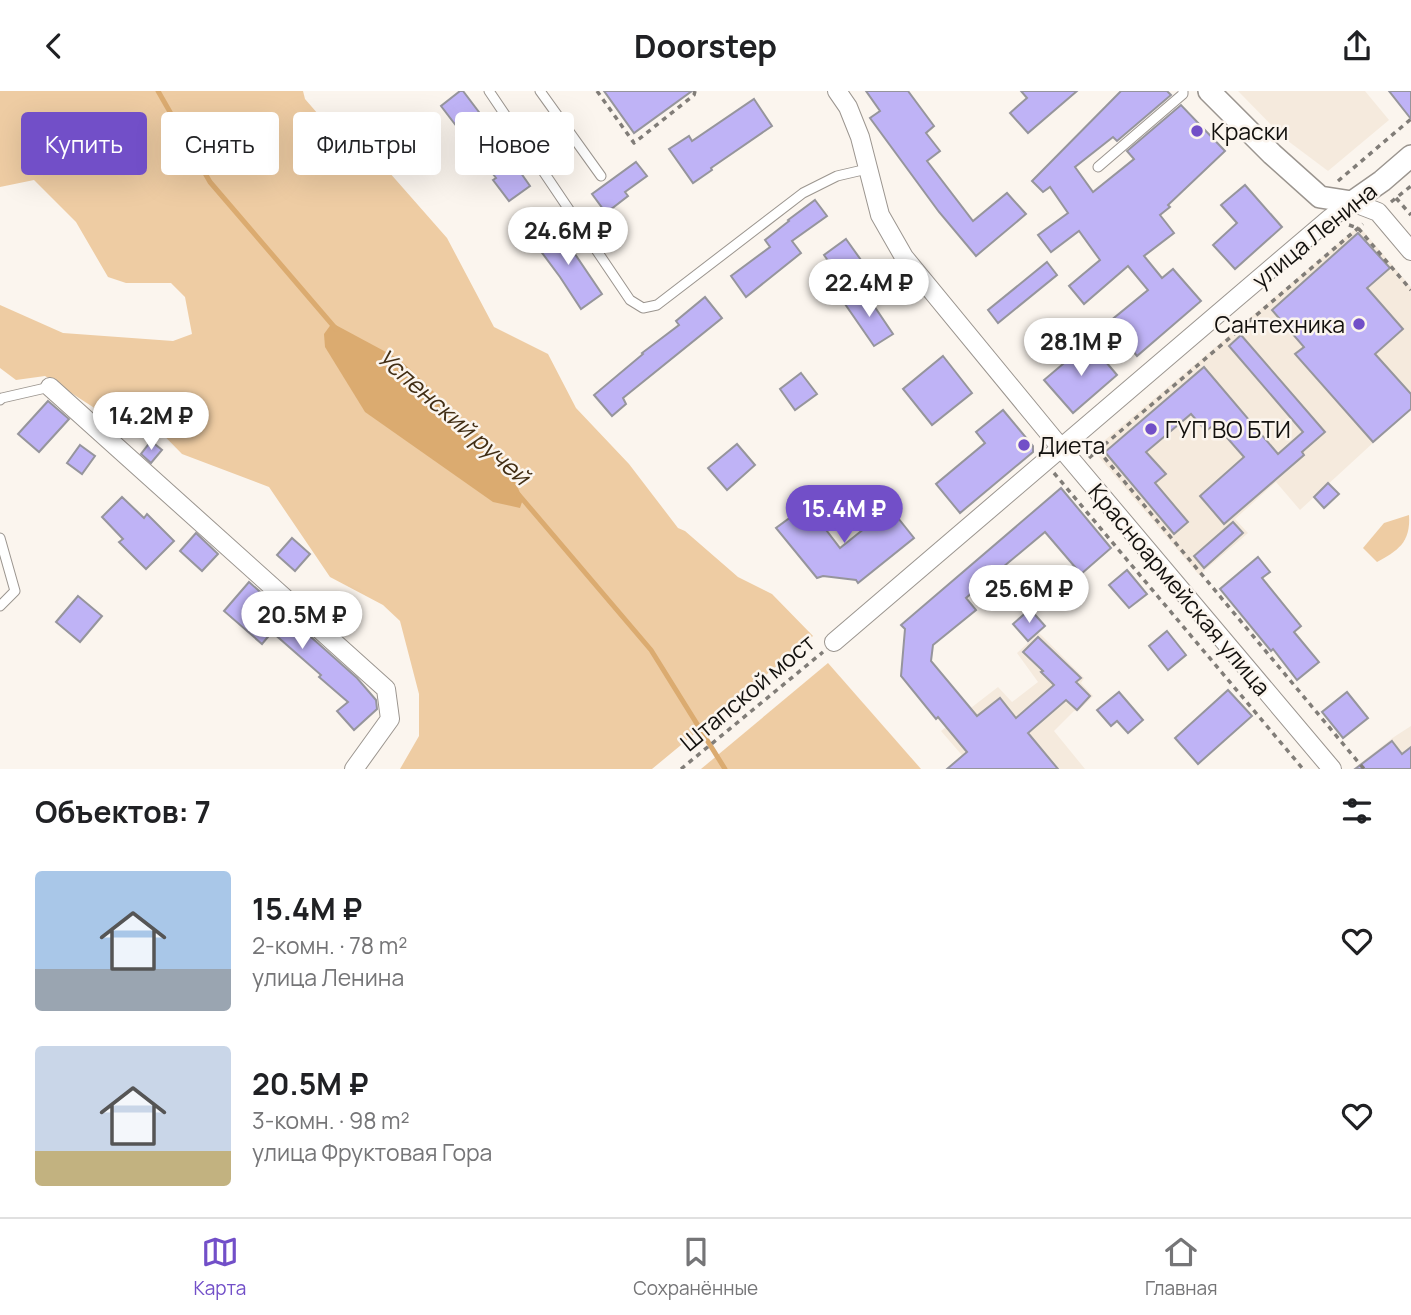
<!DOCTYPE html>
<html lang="ru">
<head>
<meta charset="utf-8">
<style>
  :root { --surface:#fff; --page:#f6f6f6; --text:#202124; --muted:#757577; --line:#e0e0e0; --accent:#724fc8 }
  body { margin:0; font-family:Manrope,sans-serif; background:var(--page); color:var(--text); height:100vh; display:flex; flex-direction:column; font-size:26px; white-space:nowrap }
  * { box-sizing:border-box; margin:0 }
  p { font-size:23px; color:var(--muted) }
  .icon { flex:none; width:38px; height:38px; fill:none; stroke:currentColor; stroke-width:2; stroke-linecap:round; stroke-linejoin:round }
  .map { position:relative; height:678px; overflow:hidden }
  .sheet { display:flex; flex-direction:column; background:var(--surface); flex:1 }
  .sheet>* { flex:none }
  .top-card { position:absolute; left:21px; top:21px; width:700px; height:63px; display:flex; gap:14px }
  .price { position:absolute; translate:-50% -60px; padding:0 16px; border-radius:24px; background:#fff; color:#222; font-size:23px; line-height:46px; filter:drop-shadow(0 2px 4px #0008) }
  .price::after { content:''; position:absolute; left:50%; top:42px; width:21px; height:16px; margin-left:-10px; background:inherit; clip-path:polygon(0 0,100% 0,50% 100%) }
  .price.selected { background:var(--accent); color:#fff }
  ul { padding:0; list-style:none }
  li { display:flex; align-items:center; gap:21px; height:175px; padding:0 35px }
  li span { display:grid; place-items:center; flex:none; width:196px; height:140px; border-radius:7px; color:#555 }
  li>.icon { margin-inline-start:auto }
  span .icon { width:84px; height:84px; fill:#fffc; stroke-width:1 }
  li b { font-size:30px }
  h2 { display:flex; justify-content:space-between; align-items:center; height:84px; padding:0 35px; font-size:30px }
  .pill { padding:0 24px; border-radius:7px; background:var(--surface); box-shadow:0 7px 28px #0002; font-size:24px; line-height:63px }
  .pill.selected { background:var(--accent); color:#fff }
  header { display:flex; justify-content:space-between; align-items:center; height:91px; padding:0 35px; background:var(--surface); font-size:32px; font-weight:700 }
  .menu { display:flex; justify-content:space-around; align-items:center; height:98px; border-top:2px solid var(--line); background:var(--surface); font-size:19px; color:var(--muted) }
  .menu a { display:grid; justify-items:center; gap:4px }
  .menu .selected { color:var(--accent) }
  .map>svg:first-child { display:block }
</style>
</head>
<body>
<header><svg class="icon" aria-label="back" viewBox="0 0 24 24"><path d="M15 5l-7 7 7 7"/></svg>Doorstep<svg class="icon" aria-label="share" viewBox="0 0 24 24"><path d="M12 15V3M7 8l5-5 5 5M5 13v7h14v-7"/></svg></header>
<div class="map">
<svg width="1411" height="678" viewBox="0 0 1411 678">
  <rect width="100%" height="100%" fill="#fbf5ee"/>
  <g fill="#f5eadd">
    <path d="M1238,0H1365L1389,29L1328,80L1284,47Z"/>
    <path d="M1359,135L1411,196V317L1300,419L1276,391L1235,428L1248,442L1199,484L1093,359Z"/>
    <path d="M1039,542L1084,587L1081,592L1093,605L1078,620H1074L1054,640L1085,678H974L941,640L998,596L1012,611L1038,591L1017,562Z"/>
    <path d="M1411,635V678H1361L1358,674L1394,646Z"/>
  </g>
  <g fill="#eecca3">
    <path d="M0,0H303L305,8L318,23L345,31L447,147L494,236L548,263L576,317L629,373L678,437L685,440L738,486L772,503L813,545L652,678H400L419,645V603L400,530L383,514L330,486L269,396L182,363L138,318H96L45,285L16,289L0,277V214L63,242L173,250L192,243L185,206L171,192H126L108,186L76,131L34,89L0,96Z"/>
    <path d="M1409,424C1411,452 1397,460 1377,471L1363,457L1384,432Z"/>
    <path d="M828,572L921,678H701Z"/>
  </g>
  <path fill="#dbab70" d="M332,232L399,268L504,367L523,408L520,417L493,411L365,321L325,256L324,243Z"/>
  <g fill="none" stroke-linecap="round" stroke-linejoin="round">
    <g stroke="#dbab70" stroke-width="5">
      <path d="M158,0L210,91L336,238"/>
      <path d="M519,404L651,559L725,678"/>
    </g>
  </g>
  <g fill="#bfb3f6" stroke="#96959c" stroke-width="2">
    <path d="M460,0H463L488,33L504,54L502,55L530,95L509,110L493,89L496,87L441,15Z"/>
    <path d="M604,0H692L634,42Z"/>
    <path d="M866,0H908L934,35L926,42L940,60L927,70L973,130L1007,102L1026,123L976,165L939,121L870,27L880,20Z"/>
    <path d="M1021,0H1077L1028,42L1010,22L1027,7Z"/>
    <path d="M1121,0H1167L1171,4L1117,50L1113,46L1075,76L1093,101L1134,68L1127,60L1181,14L1225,60L1168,114L1170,116L1160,124L1174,142L1144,165L1162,187L1173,178L1201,210L1137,265L1109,231L1148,199L1128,175L1084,213L1069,195L1100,169L1079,140L1051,161L1038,144L1068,122L1050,96L1043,101L1032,90Z"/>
    <path d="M1389,0H1411V28Z"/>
    <path d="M754,8L772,35L711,77L712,79L693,92L669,58L689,45L692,50Z"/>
    <path d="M636,71L647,85L625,101L628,105L606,122L592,103Z"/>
    <path d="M1245,94L1282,136L1235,178L1213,154L1237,132L1221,114Z"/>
    <path d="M815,109L827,125L792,150L801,162L746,206L731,185L770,156L765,149L789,130L788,129Z"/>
    <path d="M556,135L602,203L581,218L560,186L534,151Z"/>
    <path d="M1358,142L1390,177L1367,197L1403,238L1375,263L1411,303V318L1373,351L1295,263L1304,256L1272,219Z"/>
    <path d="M846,148L861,169L839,185L824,164Z"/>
    <path d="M1047,171L1057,184L998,232L988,219Z"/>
    <path d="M864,200L893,243L874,255L845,213Z"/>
    <path d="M705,206L722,227L623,307L626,313L612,325L594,304L643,263L642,262L679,234L676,230Z"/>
    <path d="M1241,244L1325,341L1302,361L1304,364L1224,433L1200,405L1244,366L1215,333L1206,340L1191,323L1146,361L1166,383L1155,392L1188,431L1174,443L1105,361L1204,276L1278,363L1303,341L1229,255Z"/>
    <path d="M1089,251L1117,284L1073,322L1044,289Z"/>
    <path d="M943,265L972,302L932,334L903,298Z"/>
    <path d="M801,282L817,303L795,319L780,298Z"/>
    <path d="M48,310L69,328L39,361L18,343Z"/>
    <path d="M1003,319L1033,355V361L960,422L936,393L985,352L976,341Z"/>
    <path d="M151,350L162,359L151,372L141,363Z"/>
    <path d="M737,353L755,374L727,399L708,377Z"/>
    <path d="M80,354L95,365L82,383L67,372Z"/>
    <path d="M1328,392L1339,403L1324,417L1314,406Z"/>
    <path d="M1061,397L1111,457L1081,483L1045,441L966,507L976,519L933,554L931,570L977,625L1000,607L1016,627L1054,594L1041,581L1043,580L1023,561L1038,546L1081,587L1076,591L1090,605L1077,619L1066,609L1028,642L1058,678H947L967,661L938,626L936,628L901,585L905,538L901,534Z"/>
    <path d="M122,406L144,427L147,423L174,450L146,478L119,451L123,448L102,426Z"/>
    <path d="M807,414L840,457L890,417L914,447L858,492L856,489L823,485L817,487L776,437Z"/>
    <path d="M1233,431L1243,442L1204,477L1194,465Z"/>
    <path d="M196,442L218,463L202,480L180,460Z"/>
    <path d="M292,447L310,463L295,480L277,464Z"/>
    <path d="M1258,466L1270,481L1262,487L1301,535L1294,541L1319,571L1297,589L1273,558L1271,560L1220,498Z"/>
    <path d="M1127,479L1147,503L1129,517L1109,494Z"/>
    <path d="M249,491L357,587L376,609L377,618L354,639L337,620L348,611L319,586L321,584L272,541L262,553L224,520Z"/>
    <path d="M78,505L102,525L80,551L56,531Z"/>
    <path d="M1030,518L1045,535L1028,550L1013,533Z"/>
    <path d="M1167,540L1186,564L1168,579L1149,555Z"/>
    <path d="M1228,599L1252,625L1198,673L1175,647Z"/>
    <path d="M1119,601L1143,629L1128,642L1117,630L1111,635L1097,619Z"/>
    <path d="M1347,601L1368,627L1343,647L1322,621Z"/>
    <path d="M1392,650L1402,663L1411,656V678H1355Z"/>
  </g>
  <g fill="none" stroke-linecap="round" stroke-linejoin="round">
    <g stroke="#9b958f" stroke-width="11">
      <g id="service">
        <path d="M489,0L630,209L643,217L657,214L803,102L837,85L867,78"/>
        <path d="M540,0L601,85"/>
        <path d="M1098,76L1183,3V0"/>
        <path d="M0,309L2,307L50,296"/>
        <path d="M0,447L15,500L0,515"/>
      </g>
    </g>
    <g stroke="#9b958f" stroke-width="20">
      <g id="minor">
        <path d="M837,0L848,16L860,46L880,124L904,166L1052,346L1332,678"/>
        <path d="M50,296L386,598L390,628L354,678"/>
        <path d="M834,551L1234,209L1329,128L1352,111L1378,121L1411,160"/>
      </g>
    </g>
    <g stroke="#9b958f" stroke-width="24">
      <path id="tertiary" d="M1209,0L1272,63L1320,106L1352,111L1382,90L1411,65"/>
    </g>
    <g stroke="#817d78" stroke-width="3.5" stroke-dasharray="5 5" stroke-linecap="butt">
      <path d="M597,0L634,52L694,4L695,0"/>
      <path d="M1338,90L1411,28"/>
      <path d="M1396,107L1411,124"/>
      <path d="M1391,111L1411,95"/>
      <path d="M1349,134L1358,137L1411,199"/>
      <path d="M1098,359L1364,678"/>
      <path d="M1089,367L1363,133"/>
      <path d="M1054,382L1303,678"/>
      <path d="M681,678L823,561"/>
    </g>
    <use href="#service" stroke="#fff" stroke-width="9"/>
    <use href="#minor" stroke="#fff" stroke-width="18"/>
    <use href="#tertiary" stroke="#fff" stroke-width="21"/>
  </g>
  <g fill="#724fc8" stroke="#fbf5ee" stroke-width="2.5">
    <circle cx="1197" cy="40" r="7"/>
    <circle cx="1359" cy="233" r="7"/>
    <circle cx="1151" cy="338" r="7"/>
    <circle cx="1024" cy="354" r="7"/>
  </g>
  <g text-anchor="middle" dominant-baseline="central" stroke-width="5" stroke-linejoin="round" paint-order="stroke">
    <g font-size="23" fill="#13110e" stroke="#fbf5ee" text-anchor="start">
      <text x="1211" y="40">Краски</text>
      <text x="1345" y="233" text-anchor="end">Сантехника</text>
      <text x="1165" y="338">ГУП ВО БТИ</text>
      <text x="1038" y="354">Диета</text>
    </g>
    <g font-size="23" fill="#13110e" stroke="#fbf5ee">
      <text transform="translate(1314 144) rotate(-39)">улица Ленина</text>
      <text transform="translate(1180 498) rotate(50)">Красноармейская улица</text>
      <text transform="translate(747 601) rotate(-40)">Штапской мост</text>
    </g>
    <g font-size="24" font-style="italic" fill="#422e14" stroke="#fbf5ee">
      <text transform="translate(454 325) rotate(41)">Успенский ручей</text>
    </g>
  </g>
</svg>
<b class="price" style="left:568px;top:176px">24.6M ₽</b>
<b class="price" style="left:869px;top:228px">22.4M ₽</b>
<b class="price" style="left:1081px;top:287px">28.1M ₽</b>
<b class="price" style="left:151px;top:361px">14.2M ₽</b>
<b class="price selected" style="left:844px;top:454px">15.4M ₽</b>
<b class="price" style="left:1029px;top:534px">25.6M ₽</b>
<b class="price" style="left:302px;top:560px">20.5M ₽</b>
<div class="top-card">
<a class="pill selected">Купить</a>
<a class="pill">Снять</a>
<a class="pill">Фильтры</a>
<a class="pill">Новое</a>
</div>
</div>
<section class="sheet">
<h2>Объектов: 7<svg class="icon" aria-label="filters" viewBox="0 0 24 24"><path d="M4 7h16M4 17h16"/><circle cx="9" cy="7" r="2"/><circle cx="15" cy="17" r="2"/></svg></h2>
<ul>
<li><span style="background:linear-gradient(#a9c7e8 70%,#9aa5b1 0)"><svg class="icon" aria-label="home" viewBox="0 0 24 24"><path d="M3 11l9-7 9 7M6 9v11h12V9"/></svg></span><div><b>15.4M ₽</b><p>2-комн. · 78 m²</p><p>улица Ленина</p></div><svg class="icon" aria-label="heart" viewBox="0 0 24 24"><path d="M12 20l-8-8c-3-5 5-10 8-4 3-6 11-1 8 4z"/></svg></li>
<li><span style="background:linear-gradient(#c9d6e8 75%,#c2b280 0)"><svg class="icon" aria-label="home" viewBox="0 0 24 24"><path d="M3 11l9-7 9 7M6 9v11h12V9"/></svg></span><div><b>20.5M ₽</b><p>3-комн. · 98 m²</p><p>улица Фруктовая Гора</p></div><svg class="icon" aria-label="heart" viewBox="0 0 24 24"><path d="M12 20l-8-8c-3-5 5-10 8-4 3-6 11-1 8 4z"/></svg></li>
</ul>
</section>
<nav class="menu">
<a class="selected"><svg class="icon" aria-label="map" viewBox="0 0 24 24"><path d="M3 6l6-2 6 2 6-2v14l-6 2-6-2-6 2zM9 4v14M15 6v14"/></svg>Карта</a>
<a><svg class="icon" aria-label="saved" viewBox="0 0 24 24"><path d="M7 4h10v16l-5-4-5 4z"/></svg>Сохранённые</a>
<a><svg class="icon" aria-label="home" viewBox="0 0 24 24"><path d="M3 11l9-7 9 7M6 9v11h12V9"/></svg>Главная</a>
</nav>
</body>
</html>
